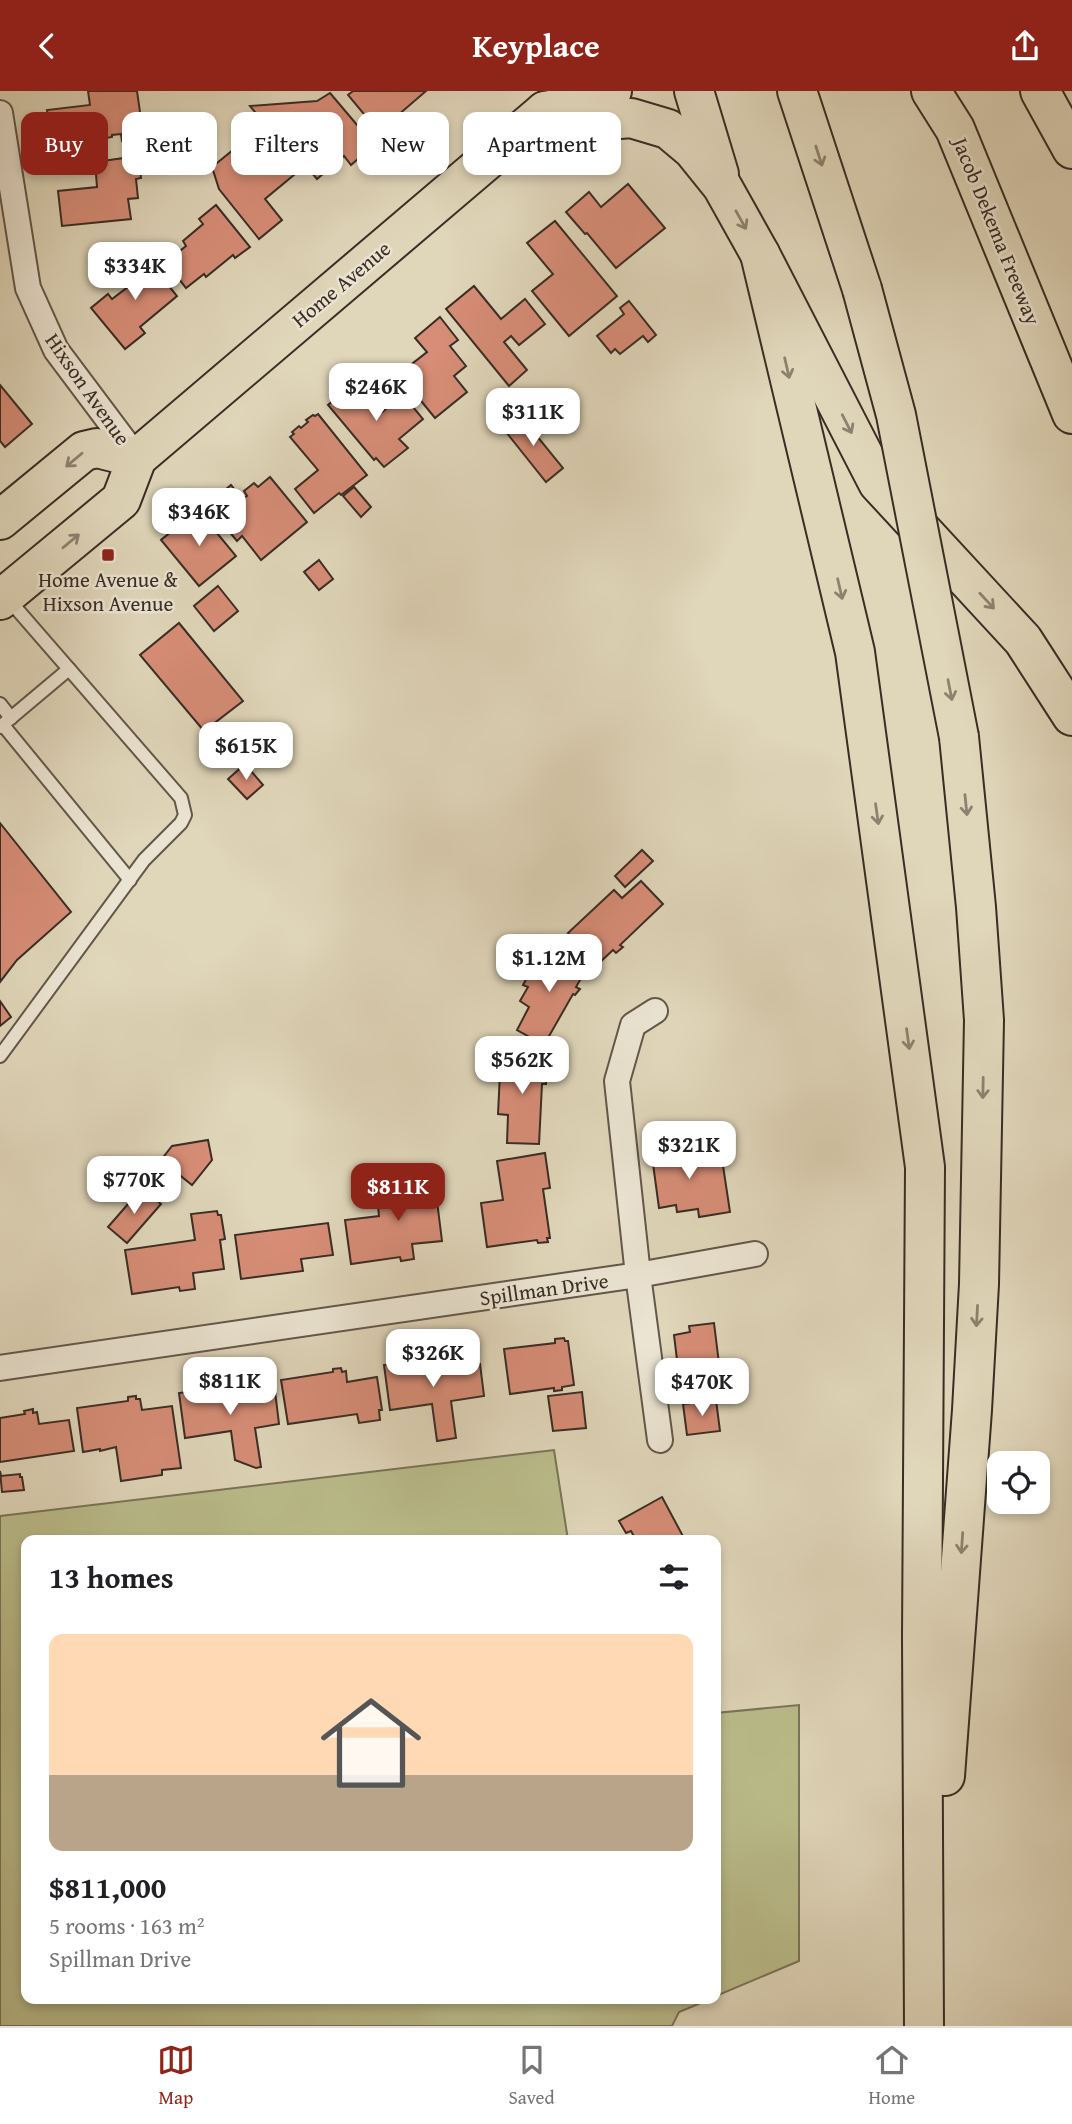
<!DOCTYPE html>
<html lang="en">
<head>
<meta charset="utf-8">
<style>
  :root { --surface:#fff; --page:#f6f6f6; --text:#202124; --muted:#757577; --line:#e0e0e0; --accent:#8f2418 }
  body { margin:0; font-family:"Gentium Book Plus",serif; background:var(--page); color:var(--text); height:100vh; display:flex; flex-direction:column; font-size:26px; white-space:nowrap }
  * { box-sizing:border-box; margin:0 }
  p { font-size:23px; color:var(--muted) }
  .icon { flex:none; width:38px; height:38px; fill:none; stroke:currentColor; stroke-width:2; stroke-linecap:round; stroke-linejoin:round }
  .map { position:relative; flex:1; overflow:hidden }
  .sheet { position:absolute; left:21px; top:1444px; width:700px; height:469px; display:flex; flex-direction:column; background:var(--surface); border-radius:14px; box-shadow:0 4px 10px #0003 }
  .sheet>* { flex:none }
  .hud { position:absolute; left:21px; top:21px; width:700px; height:63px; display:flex; gap:14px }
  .fabs { position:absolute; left:987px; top:1360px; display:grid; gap:14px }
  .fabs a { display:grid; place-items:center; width:63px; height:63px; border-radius:14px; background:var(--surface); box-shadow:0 4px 10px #0003; font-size:35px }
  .price { position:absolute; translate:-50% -60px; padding:0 16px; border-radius:14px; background:#fff; color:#222; font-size:23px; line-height:46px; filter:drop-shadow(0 2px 4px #0008) }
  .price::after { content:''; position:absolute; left:50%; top:42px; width:21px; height:16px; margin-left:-10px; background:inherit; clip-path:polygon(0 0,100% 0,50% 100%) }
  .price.on { background:var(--accent); color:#fff }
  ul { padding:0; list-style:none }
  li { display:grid; align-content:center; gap:14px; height:371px; padding:0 28px }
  li span { display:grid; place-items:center; height:217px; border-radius:14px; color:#555 }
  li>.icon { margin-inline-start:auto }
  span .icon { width:126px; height:126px; fill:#fffc; stroke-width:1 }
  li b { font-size:30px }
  h2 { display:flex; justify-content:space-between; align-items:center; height:84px; padding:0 28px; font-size:30px }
  .chip { padding:0 24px; border-radius:14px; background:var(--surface); box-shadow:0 4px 10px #0003; font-size:24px; line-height:63px }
  .chip.on { background:var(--accent); color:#fff }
  header { display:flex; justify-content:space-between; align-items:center; height:91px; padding:0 28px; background:var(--accent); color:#fff; font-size:32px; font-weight:600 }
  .tab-bar { display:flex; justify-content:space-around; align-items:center; height:98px; border-top:2px solid var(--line); background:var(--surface); font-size:19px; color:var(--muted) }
  .tab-bar a { display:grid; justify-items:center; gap:4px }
  .tab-bar .on { color:var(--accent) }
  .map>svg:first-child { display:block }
</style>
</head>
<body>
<header><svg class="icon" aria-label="back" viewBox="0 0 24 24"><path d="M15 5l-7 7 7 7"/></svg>Keyplace<svg class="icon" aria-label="share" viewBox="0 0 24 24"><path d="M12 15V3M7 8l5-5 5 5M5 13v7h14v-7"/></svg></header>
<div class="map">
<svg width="1072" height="1935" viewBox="0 0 1072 1935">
  <rect width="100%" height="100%" fill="#e0d6ba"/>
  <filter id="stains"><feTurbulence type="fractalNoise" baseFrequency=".00286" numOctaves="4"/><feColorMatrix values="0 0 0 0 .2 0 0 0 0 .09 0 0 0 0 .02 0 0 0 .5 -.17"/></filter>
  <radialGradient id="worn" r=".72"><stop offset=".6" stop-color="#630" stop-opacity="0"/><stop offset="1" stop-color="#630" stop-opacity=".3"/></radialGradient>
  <g fill="#babc8a" stroke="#7a7458" stroke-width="2">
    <path d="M554,1359L568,1449H26V1908H710L679,1921L672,1935H0V1425Z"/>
    <path d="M799,1614V1870L716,1905V1622Z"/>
  </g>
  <g fill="#d78d77" stroke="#392d25" stroke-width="2">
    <path d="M88,0H137L142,35L134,36L135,48L122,50L121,43L112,44V46L100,48V56L71,59L70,52L52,54L47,19L90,14Z"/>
    <path d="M353,0H426L397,25L402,30L383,46L348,4Z"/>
    <path d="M330,2L374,54L351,74L344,65L317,88L280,44L299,29L294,23L270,39L250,15L317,10Z"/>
    <path d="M272,55L295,83L265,108L282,129L259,148L219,98L212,76L233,59L247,77Z"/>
    <path d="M124,67V70L139,68L141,87L136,88L138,107L128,108L131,128L62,135L58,100L97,96L95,71Z"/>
    <path d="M628,93L665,137L616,177L587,142L585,143L566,121L589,101L601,116Z"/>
    <path d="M216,114L250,156L235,167L233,164L206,186L204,183L186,197L166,171L186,155L183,150L203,133L199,128Z"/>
    <path d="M555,130L617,205L569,245L532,200L553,183L527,152Z"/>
    <path d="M136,165L141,172L149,166L158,177L156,179L177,205L140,236L145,242L125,258L91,217L108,203L112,208L133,192L121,177Z"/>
    <path d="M474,195L501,228L525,208L545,233L519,254L511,245L504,251L527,279L509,295L446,218Z"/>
    <path d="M629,210L656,244L648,251L643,245L620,263L615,258L611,262L597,245L624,223L620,217Z"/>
    <path d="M440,226L458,249L450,255L466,275L454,285L467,301L435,327L399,283L427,261L415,247Z"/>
    <path d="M357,291L382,321L403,304L423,328L399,348L408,357L384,376L376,367L374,369L328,314Z"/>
    <path d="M0,294L32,333L5,356L0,350Z"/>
    <path d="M318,323L367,384L341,404L339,402L314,422L295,398L318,379L290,346L294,343L292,341L299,335L301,337L308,331L306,329L313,324L315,325Z"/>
    <path d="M519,323L563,377L546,391L502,336Z"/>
    <path d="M270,386L307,431L261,469L242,445L237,450L207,414L231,394L242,408L247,405L244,400L254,392L258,396Z"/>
    <path d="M354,396L371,416L361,426L343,405Z"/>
    <path d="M198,419L236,465L199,495L161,449Z"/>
    <path d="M319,469L333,488L319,499L304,481Z"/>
    <path d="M218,495L238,520L214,540L194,515Z"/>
    <path d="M179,532L243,610L204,640L140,564Z"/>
    <path d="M245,673L263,694L247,708L228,688Z"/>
    <path d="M0,732L71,821L17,869L0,891Z"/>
    <path d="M642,759L653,770L625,796L615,785Z"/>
    <path d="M641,790L663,813L620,854L623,856L616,862L613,859L598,873L568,842L614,799L622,807Z"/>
    <path d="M550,857L587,877L576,896L580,898L575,904L573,903L544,954L517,939L529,916L520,910L528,896L523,894L529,883L533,886Z"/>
    <path d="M0,910L11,926L0,935Z"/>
    <path d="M501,961L543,963L542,984H546V993H542L539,1053L507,1052L508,1024L498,1023Z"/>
    <path d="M208,1049L212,1069L192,1094L161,1069L172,1055Z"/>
    <path d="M692,1052L695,1072L722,1068L730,1121L699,1126L698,1118L677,1121L676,1114L659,1117L651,1058Z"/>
    <path d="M545,1062L550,1097L543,1098L550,1147H547L548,1151L538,1152L537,1149L487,1156L481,1112L503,1109L497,1070Z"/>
    <path d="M433,1078L442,1150L412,1153L414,1168L401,1170L400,1166L351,1173L345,1129L379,1125L378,1115L405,1112L401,1082Z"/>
    <path d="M142,1097L161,1113L127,1152L108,1136Z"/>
    <path d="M217,1120L218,1124H221L225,1148L220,1149L224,1178L193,1182L195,1198L180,1200L179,1196L132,1203L125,1159L195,1149L191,1123Z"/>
    <path d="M328,1132L333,1164L301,1168L303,1180L241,1188L235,1144Z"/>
    <path d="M714,1232L722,1297L681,1302L674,1244L690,1241L689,1235Z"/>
    <path d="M564,1247L565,1250H568L574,1294L562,1296V1299L554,1300V1297L510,1303L504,1258L555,1252V1248Z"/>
    <path d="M444,1263V1266L448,1265L450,1278L480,1273L484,1305L451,1310L456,1347L437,1350L432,1313L390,1319L384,1274L435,1267V1264Z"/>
    <path d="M341,1277L342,1281L346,1280L347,1291L377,1286L382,1319H379L380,1329L359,1332L357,1323L288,1333L281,1289L333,1281V1278Z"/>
    <path d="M239,1290V1293H243L244,1304L275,1300L279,1333L255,1337L261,1376L256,1377L235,1369L231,1340L185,1347L179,1302L230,1295L229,1291Z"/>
    <path d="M582,1301L586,1337L553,1340L548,1305Z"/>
    <path d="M136,1305V1308H140L142,1319L172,1315L181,1377L162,1379V1384L121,1390L116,1356L100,1360V1358L83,1361L77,1317L128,1310V1306Z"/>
    <path d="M716,1309L720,1340L687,1344L683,1313Z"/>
    <path d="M33,1318V1322L37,1321L39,1333L69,1329L74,1360L0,1371V1327L25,1323L24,1320Z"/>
    <path d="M0,1380L1,1385L20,1383V1386H22L24,1399L2,1401Z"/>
    <path d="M662,1406L685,1449H636L631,1440L626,1442L619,1430Z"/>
  </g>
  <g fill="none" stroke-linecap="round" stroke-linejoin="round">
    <g stroke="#63574a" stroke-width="16">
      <g id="lane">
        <path d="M0,613L11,627"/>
        <path d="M3,634L130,789"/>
        <path d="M0,636L69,578"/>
        <path d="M0,965L144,769L181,732L185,724L181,707L9,509"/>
      </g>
    </g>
    <g stroke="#63574a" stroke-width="28">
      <g id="street">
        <path d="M0,22L28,197L56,259L137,367"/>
        <path d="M655,920L633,934L617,990L638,1184L660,1349"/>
        <path d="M0,1277L638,1184L755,1163"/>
      </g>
    </g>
    <g stroke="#392d25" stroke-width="42">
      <g id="primary">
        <path d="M0,429L84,360L97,357L137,367"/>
        <path d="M0,509L121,409L137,367L545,20L598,10L612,0"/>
      </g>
    </g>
    <g stroke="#392d25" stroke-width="42">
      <g id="highway">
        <path d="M694,0L719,83"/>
        <path d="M797,0L862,198"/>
        <path d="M931,0L955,38L1072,323"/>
        <path d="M1040,0L1072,58"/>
        <path d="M545,20L575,32L631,27L668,38L693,59L722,95L760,163L878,392L1023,549L1072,625"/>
        <path d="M760,163L855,561L925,1076L922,1546L924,1935"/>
        <path d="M945,1685L972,1319L979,1193L984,929L976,816L959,646"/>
      </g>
    </g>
    <use href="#lane" stroke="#ebe4d2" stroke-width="12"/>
    <use href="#street" stroke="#ebe4d2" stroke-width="24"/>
    <use href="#primary" stroke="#e0d6ba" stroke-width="38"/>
    <use href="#highway" stroke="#e0d6ba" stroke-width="38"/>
    <g stroke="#392d25" stroke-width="42" stroke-linecap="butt">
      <path id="highway-bridge" d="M862,198L896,324L959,646"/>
    </g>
    <use href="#highway-bridge" stroke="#e0d6ba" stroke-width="38"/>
  </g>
  <defs><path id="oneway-shaft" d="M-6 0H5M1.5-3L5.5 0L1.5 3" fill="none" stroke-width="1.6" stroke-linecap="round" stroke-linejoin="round" transform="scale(1.75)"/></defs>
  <g stroke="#8c8270">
    <use href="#oneway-shaft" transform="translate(819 65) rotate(72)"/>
    <use href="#oneway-shaft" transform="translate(741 129) rotate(61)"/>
    <use href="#oneway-shaft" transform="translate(787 277) rotate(77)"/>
    <use href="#oneway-shaft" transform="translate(847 333) rotate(63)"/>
    <use href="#oneway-shaft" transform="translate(74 369) rotate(140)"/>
    <use href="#oneway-shaft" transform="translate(71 450) rotate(-40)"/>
    <use href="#oneway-shaft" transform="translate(840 498) rotate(77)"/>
    <use href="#oneway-shaft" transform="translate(987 510) rotate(47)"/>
    <use href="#oneway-shaft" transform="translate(950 599) rotate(79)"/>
    <use href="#oneway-shaft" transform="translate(966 714) rotate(84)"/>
    <use href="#oneway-shaft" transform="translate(877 723) rotate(82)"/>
    <use href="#oneway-shaft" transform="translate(908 948) rotate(82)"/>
    <use href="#oneway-shaft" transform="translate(983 997) rotate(91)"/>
    <use href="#oneway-shaft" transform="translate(977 1225) rotate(93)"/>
    <use href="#oneway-shaft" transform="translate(962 1452) rotate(94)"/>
  </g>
  <rect fill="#8f2418" stroke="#ebe4d2" stroke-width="2.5" x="101" y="457" width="14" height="14" rx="3.5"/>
  <g text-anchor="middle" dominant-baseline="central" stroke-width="5" stroke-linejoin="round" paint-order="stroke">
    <g font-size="21" fill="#392d25" stroke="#ebe4d2">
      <text transform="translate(997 140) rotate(68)">Jacob Dekema Freeway</text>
      <text transform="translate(341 193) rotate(-40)">Home Avenue</text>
      <text transform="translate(88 298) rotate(55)">Hixson Avenue</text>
      <text transform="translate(544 1198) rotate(-8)">Spillman Drive</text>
    </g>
    <g font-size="21" fill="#392d25" stroke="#ebe4d2">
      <text x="108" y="488">Home Avenue &amp;<tspan x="108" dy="24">Hixson Avenue</tspan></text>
    </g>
  </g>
  <rect width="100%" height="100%" filter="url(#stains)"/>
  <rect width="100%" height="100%" fill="url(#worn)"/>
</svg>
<div class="fabs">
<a><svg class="icon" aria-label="locate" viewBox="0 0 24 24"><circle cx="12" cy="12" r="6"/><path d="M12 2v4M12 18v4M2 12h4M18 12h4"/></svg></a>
</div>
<b class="price" style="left:135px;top:211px">$334K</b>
<b class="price" style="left:376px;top:332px">$246K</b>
<b class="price" style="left:533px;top:357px">$311K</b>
<b class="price" style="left:199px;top:457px">$346K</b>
<b class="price" style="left:246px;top:691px">$615K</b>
<b class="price" style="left:549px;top:903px">$1.12M</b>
<b class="price" style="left:522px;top:1005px">$562K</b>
<b class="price" style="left:689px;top:1090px">$321K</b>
<b class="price" style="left:134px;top:1125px">$770K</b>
<b class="price on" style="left:398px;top:1132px">$811K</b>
<b class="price" style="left:433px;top:1298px">$326K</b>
<b class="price" style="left:230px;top:1326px">$811K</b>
<b class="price" style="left:702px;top:1327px">$470K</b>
<div class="hud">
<a class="chip on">Buy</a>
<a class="chip">Rent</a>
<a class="chip">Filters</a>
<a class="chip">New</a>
<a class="chip">Apartment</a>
</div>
<section class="sheet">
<h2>13 homes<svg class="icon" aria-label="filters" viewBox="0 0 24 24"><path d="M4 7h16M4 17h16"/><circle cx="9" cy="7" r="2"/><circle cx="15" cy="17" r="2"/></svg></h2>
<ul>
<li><span style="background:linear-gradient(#ffd9b3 65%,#b9a48a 0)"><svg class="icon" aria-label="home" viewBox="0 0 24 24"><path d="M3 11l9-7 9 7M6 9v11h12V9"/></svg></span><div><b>$811,000</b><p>5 rooms · 163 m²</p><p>Spillman Drive</p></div></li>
</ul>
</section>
</div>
<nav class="tab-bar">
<a class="on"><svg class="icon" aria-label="map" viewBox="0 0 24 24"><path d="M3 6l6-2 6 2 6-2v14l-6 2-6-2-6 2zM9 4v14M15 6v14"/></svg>Map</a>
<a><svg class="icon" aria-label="saved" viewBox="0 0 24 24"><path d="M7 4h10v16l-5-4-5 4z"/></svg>Saved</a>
<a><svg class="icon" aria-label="home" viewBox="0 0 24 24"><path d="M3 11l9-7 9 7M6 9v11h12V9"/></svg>Home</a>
</nav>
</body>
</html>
